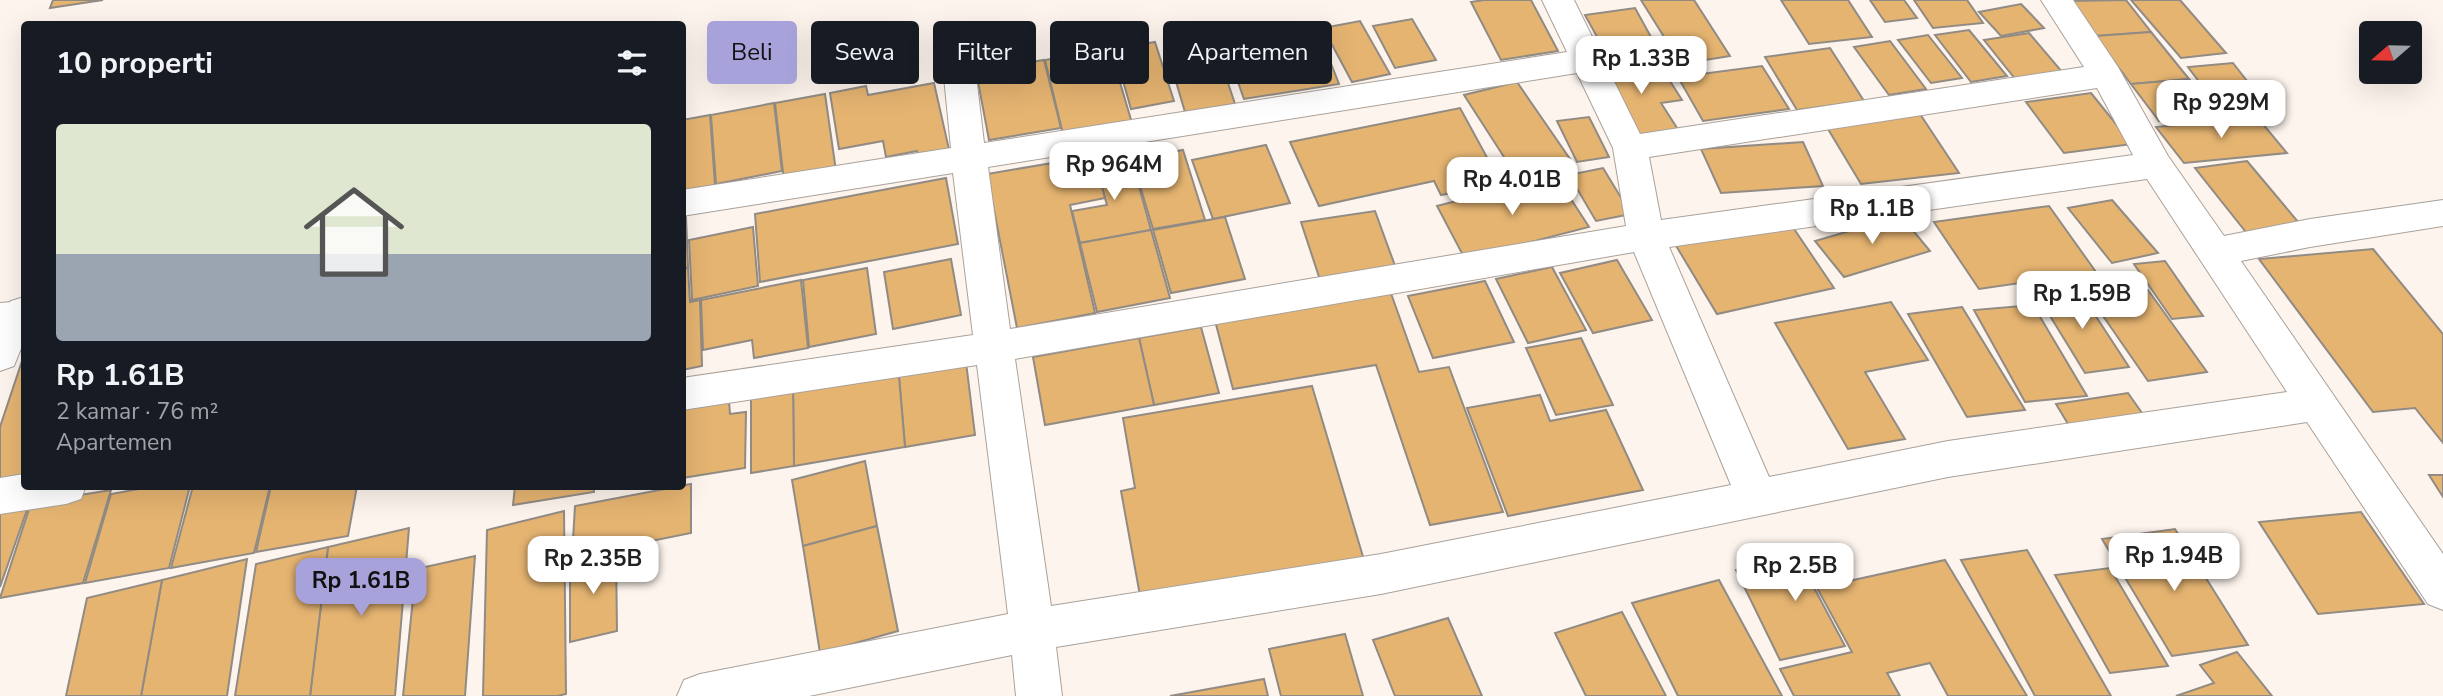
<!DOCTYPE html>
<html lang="id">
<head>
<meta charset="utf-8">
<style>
  :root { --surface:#171b24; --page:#242831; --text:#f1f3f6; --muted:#9ea1a6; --accent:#a7a2d9 }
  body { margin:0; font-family:"Nunito Sans",sans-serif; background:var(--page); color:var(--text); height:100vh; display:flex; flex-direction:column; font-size:26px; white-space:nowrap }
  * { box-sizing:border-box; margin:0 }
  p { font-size:23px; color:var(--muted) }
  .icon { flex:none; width:38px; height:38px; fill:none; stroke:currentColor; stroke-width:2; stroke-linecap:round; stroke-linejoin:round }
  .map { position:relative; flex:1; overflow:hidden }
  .drawer { position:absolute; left:21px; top:21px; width:665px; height:469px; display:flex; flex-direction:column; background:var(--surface); border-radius:7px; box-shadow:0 7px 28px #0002 }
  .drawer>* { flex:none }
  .top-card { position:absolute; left:707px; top:21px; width:665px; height:63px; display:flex; gap:14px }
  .needle { width:46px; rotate:250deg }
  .buttons { position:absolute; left:2359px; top:21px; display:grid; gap:14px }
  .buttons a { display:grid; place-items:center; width:63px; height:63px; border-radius:7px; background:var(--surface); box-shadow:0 7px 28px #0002; font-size:35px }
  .price { position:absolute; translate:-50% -60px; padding:0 16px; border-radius:14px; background:#fff; color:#222; font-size:23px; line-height:46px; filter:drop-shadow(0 2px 4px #0008) }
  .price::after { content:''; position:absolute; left:50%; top:42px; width:21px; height:16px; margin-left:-10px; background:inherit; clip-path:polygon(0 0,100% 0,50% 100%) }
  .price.current { background:var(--accent); color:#111 }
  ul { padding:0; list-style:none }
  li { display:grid; align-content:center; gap:14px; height:371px; padding:0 35px }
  li span { display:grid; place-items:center; height:217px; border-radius:7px; color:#555 }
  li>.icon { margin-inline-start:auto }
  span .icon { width:126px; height:126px; fill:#fffc; stroke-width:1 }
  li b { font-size:30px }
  h2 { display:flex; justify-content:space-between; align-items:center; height:84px; padding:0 35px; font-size:30px }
  .pill { padding:0 24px; border-radius:7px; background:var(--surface); box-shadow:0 7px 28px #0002; font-size:24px; line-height:63px }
  .pill.current { background:var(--accent); color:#111 }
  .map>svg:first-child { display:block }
</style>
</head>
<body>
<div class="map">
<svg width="2443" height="696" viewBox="0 0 2443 696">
  <rect width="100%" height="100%" fill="#fdf4ed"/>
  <g fill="#e5b471" stroke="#918b84" stroke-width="2">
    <path d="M53,0H103L50,8Z"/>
    <path d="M1484,0H1531L1558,51L1501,60L1471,2Z"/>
    <path d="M1641,0H1694L1730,56L1681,64Z"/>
    <path d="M1781,0H1848L1872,37L1809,44Z"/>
    <path d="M1870,0H1904L1917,18L1885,22Z"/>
    <path d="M1914,0H1967L1983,23L1933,28Z"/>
    <path d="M2126,0L2151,32L2095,36L2068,1Z"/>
    <path d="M2131,0H2180L2226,53L2181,58Z"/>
    <path d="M2021,4L2044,28L2001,36L1979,12Z"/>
    <path d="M1635,8L1657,48L1607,55L1585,15Z"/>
    <path d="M1412,19L1436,60L1395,68L1373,26Z"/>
    <path d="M1360,21L1390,74L1352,82L1323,28Z"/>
    <path d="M1317,28L1339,84L1244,99L1224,43Z"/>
    <path d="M1969,30L2007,76L1971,82L1935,35Z"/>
    <path d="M2151,32L2189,79L2131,84L2095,36Z"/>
    <path d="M2029,33L2063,73L2016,80L1984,40Z"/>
    <path d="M1928,35L1962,78L1931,83L1898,40Z"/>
    <path d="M1890,41L1926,89L1889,95L1854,47Z"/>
    <path d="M1155,42L1174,101L1131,109L1114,49Z"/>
    <path d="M1215,44L1235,104L1185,112L1167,51Z"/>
    <path d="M1830,48L1864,101L1797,110L1765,57Z"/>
    <path d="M1110,49L1132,123L1063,134L1045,60Z"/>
    <path d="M1656,59L1682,100L1661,103L1679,131L1636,139L1594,70Z"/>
    <path d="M1044,60L1061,128L989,140L976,71Z"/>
    <path d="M2233,63L2269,109L2222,112L2188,67Z"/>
    <path d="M1762,66L1789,109L1703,121L1678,77Z"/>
    <path d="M2189,79L2218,115L2159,121L2131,84Z"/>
    <path d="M1517,82L1570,159L1515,174L1464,95Z"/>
    <path d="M934,83L950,154L918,160L917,151L886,157L883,141L839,149L830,93L866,86L868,95Z"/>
    <path d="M2091,93L2132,144L2064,153L2026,102Z"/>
    <path d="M825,94L836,171L784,181L775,103Z"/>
    <path d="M774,103L782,171L716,184L711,115Z"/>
    <path d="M1460,108L1501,183L1441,195L1434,181L1319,206L1290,142Z"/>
    <path d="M1920,114L1959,173L1861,184L1825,124Z"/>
    <path d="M710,115L715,185L682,191V120Z"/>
    <path d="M1589,117L1609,157L1577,162L1557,121Z"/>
    <path d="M2257,117L2287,153L2184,163L2156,127Z"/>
    <path d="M1803,142L1823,186L1721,193L1701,149Z"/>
    <path d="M1266,145L1290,203L1213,219L1192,160Z"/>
    <path d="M1129,150L1151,230L1080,243L1072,211L1107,205L1093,156Z"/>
    <path d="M1183,150L1205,220L1153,229L1132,159Z"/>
    <path d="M1094,156L1105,198L1070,205L1095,313L1017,328L987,174Z"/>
    <path d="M2247,161L2304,229L2249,236L2195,168Z"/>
    <path d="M1603,168L1631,214L1596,221L1569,175Z"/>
    <path d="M1556,176L1589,227L1465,259L1437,206Z"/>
    <path d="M946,178L958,244L760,282L755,214Z"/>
    <path d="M2112,200L2158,253L2112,263L2068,208Z"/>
    <path d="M2049,206L2096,272L1979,289L1934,222Z"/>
    <path d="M1375,211L1398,274L1322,286L1301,222Z"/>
    <path d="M1901,216L1930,251L1844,277L1815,241Z"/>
    <path d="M686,217L688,267L682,268V218Z"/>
    <path d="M1225,217L1245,279L1171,293L1153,230Z"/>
    <path d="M1788,220L1834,288L1717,314L1675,244Z"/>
    <path d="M753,227L758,286L692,300L689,240Z"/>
    <path d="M1151,230L1170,298L1097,312L1080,243Z"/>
    <path d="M2373,249L2443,334V443L2415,408L2373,412L2259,259Z"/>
    <path d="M951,259L961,315L893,329L884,272Z"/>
    <path d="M1617,260L1652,320L1593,333L1560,273Z"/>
    <path d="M2165,261L2203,316L2172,319L2134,264Z"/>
    <path d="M1552,267L1586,330L1528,343L1496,279Z"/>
    <path d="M688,268L690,302L700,300L702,366L682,370V269Z"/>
    <path d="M867,268L876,334L809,347L803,280Z"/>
    <path d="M801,280L808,348L754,358L752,340L703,350L701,300Z"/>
    <path d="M1485,281L1514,342L1433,358L1408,296Z"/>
    <path d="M1388,285L1419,372L1449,367L1503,512L1430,525L1376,365L1233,389L1213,313Z"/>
    <path d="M2078,289L2129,367L2085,373L2036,293Z"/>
    <path d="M2148,290L2207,372L2148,381L2090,297Z"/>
    <path d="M1891,302L1928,360L1865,372L1905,439L1848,449L1775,323Z"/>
    <path d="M2033,305L2087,396L2025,402L1974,310Z"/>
    <path d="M1962,307L2025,410L1967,417L1908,314Z"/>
    <path d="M1201,327L1219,393L1154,405L1139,338Z"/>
    <path d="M1139,338L1154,405L1045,425L1033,357Z"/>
    <path d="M1581,338L1613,405L1556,415L1526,348Z"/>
    <path d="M965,354L975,435L905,447L898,365Z"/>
    <path d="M22,361H24V478L0,483V427Z"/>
    <path d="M898,365L905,447L794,466L793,383Z"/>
    <path d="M793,383L794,466L751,473V389Z"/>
    <path d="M1312,386L1364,560L1141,601L1121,491L1135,488L1123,418Z"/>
    <path d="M2128,393L2149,423L2074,434L2056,404Z"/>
    <path d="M1540,395L1550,421L1606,410L1643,490L1508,516L1467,408Z"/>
    <path d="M682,396L729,401L730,414L746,412L745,468L682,478Z"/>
    <path d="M865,461L877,526L803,546L792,480Z"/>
    <path d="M2429,475H2443V497Z"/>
    <path d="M691,484V533L572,557L575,506Z"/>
    <path d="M155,486H190L169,568L85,583L111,494Z"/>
    <path d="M193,486H270L254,553L171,568Z"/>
    <path d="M271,486H357L348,536L256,552Z"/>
    <path d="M515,486H594V492L513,505Z"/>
    <path d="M111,490L83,583L0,598L31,503Z"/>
    <path d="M29,504L0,587V509Z"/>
    <path d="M564,511L566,694L557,696H483L487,530Z"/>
    <path d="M2361,512L2424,604L2318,614L2259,522Z"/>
    <path d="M877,526L898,631L820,653L803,546Z"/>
    <path d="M409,528L395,696H310L328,547Z"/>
    <path d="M2175,529L2248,645L2172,656L2102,539Z"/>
    <path d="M328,547L310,696H235L256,564Z"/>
    <path d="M1834,550L1849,577L1812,584L1845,646L1780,660L1736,570Z"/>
    <path d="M2027,550L2111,696H2035L1961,560Z"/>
    <path d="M616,551L617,631L570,642V561Z"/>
    <path d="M475,556L465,696H403L416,569Z"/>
    <path d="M247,559L227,696H141L162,580Z"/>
    <path d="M1945,560L2027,696H1948L1930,663L1887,673L1900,696H1794L1780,669L1852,652L1817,588Z"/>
    <path d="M2110,568L2168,666L2110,673L2055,575Z"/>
    <path d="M162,580L141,696H66L87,598Z"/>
    <path d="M1719,580L1782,696H1678L1632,603Z"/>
    <path d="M1622,612L1666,696H1586L1555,633Z"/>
    <path d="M1448,618L1482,696H1395L1373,640Z"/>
    <path d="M1345,634L1363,696H1281L1269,649Z"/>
    <path d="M2237,652L2272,696H2176L2214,683L2200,665Z"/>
    <path d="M1264,679L1268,696H1170Z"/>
  </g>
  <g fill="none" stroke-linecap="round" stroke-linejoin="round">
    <g stroke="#a9a19a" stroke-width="2">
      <path id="lane" d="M24,301V323L0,325V303Z"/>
    </g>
    <g stroke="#a9a19a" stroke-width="2">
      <g id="street">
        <path d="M1542,0H1574L1640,134L2084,67L2041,0H2073L2118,67L2168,156L2224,236L2310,219L2443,200V226L2310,247L2241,261L2443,554V610L2428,604L2307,422L1948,477L1381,594L1056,647L1062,696H1016L1012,655L809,696H677L684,680L700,674L1008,614L977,365L682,410V378L973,335L953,173L682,216V190L951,148L943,67L947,59L959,56L971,59L975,67L984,143L1567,52ZM1577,73L1613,148L1626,226L1010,329L988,167ZM2097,88L2133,155L1661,220L1649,157ZM2147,179L2287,392L1948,441L1769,477L1669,247ZM1634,252L1731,485L1381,554L1051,606L1015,359Z"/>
        <path d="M24,297V341L14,366L0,371V314L11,301Z"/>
        <path d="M24,474V486H86L81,499L66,504L0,514V478Z"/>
      </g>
    </g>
    <use href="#lane" fill="#fff" fill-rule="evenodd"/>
    <use href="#street" fill="#fff" fill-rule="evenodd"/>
  </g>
</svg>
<div class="buttons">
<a><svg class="needle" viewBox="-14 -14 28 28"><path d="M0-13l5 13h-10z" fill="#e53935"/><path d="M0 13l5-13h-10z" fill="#9ea1a6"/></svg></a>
</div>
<b class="price" style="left:1641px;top:96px">Rp 1.33B</b>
<b class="price" style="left:2221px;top:140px">Rp 929M</b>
<b class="price" style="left:1114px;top:202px">Rp 964M</b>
<b class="price" style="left:1512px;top:217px">Rp 4.01B</b>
<b class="price" style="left:1872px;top:246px">Rp 1.1B</b>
<b class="price" style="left:2082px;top:331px">Rp 1.59B</b>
<b class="price" style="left:2174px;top:593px">Rp 1.94B</b>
<b class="price" style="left:593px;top:596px">Rp 2.35B</b>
<b class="price" style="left:1795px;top:603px">Rp 2.5B</b>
<b class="price current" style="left:361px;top:618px">Rp 1.61B</b>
<div class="top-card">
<a class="pill current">Beli</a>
<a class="pill">Sewa</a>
<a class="pill">Filter</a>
<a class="pill">Baru</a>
<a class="pill">Apartemen</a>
</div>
<section class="drawer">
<h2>10 properti<svg class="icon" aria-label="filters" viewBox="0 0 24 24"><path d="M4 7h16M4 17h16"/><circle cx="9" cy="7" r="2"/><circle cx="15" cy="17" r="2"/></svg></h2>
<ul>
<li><span style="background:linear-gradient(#dfe7d0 60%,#9aa5b1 0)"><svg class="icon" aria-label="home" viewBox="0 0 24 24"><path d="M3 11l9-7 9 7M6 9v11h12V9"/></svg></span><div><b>Rp 1.61B</b><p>2 kamar · 76 m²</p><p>Apartemen</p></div></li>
</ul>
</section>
</div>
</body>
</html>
